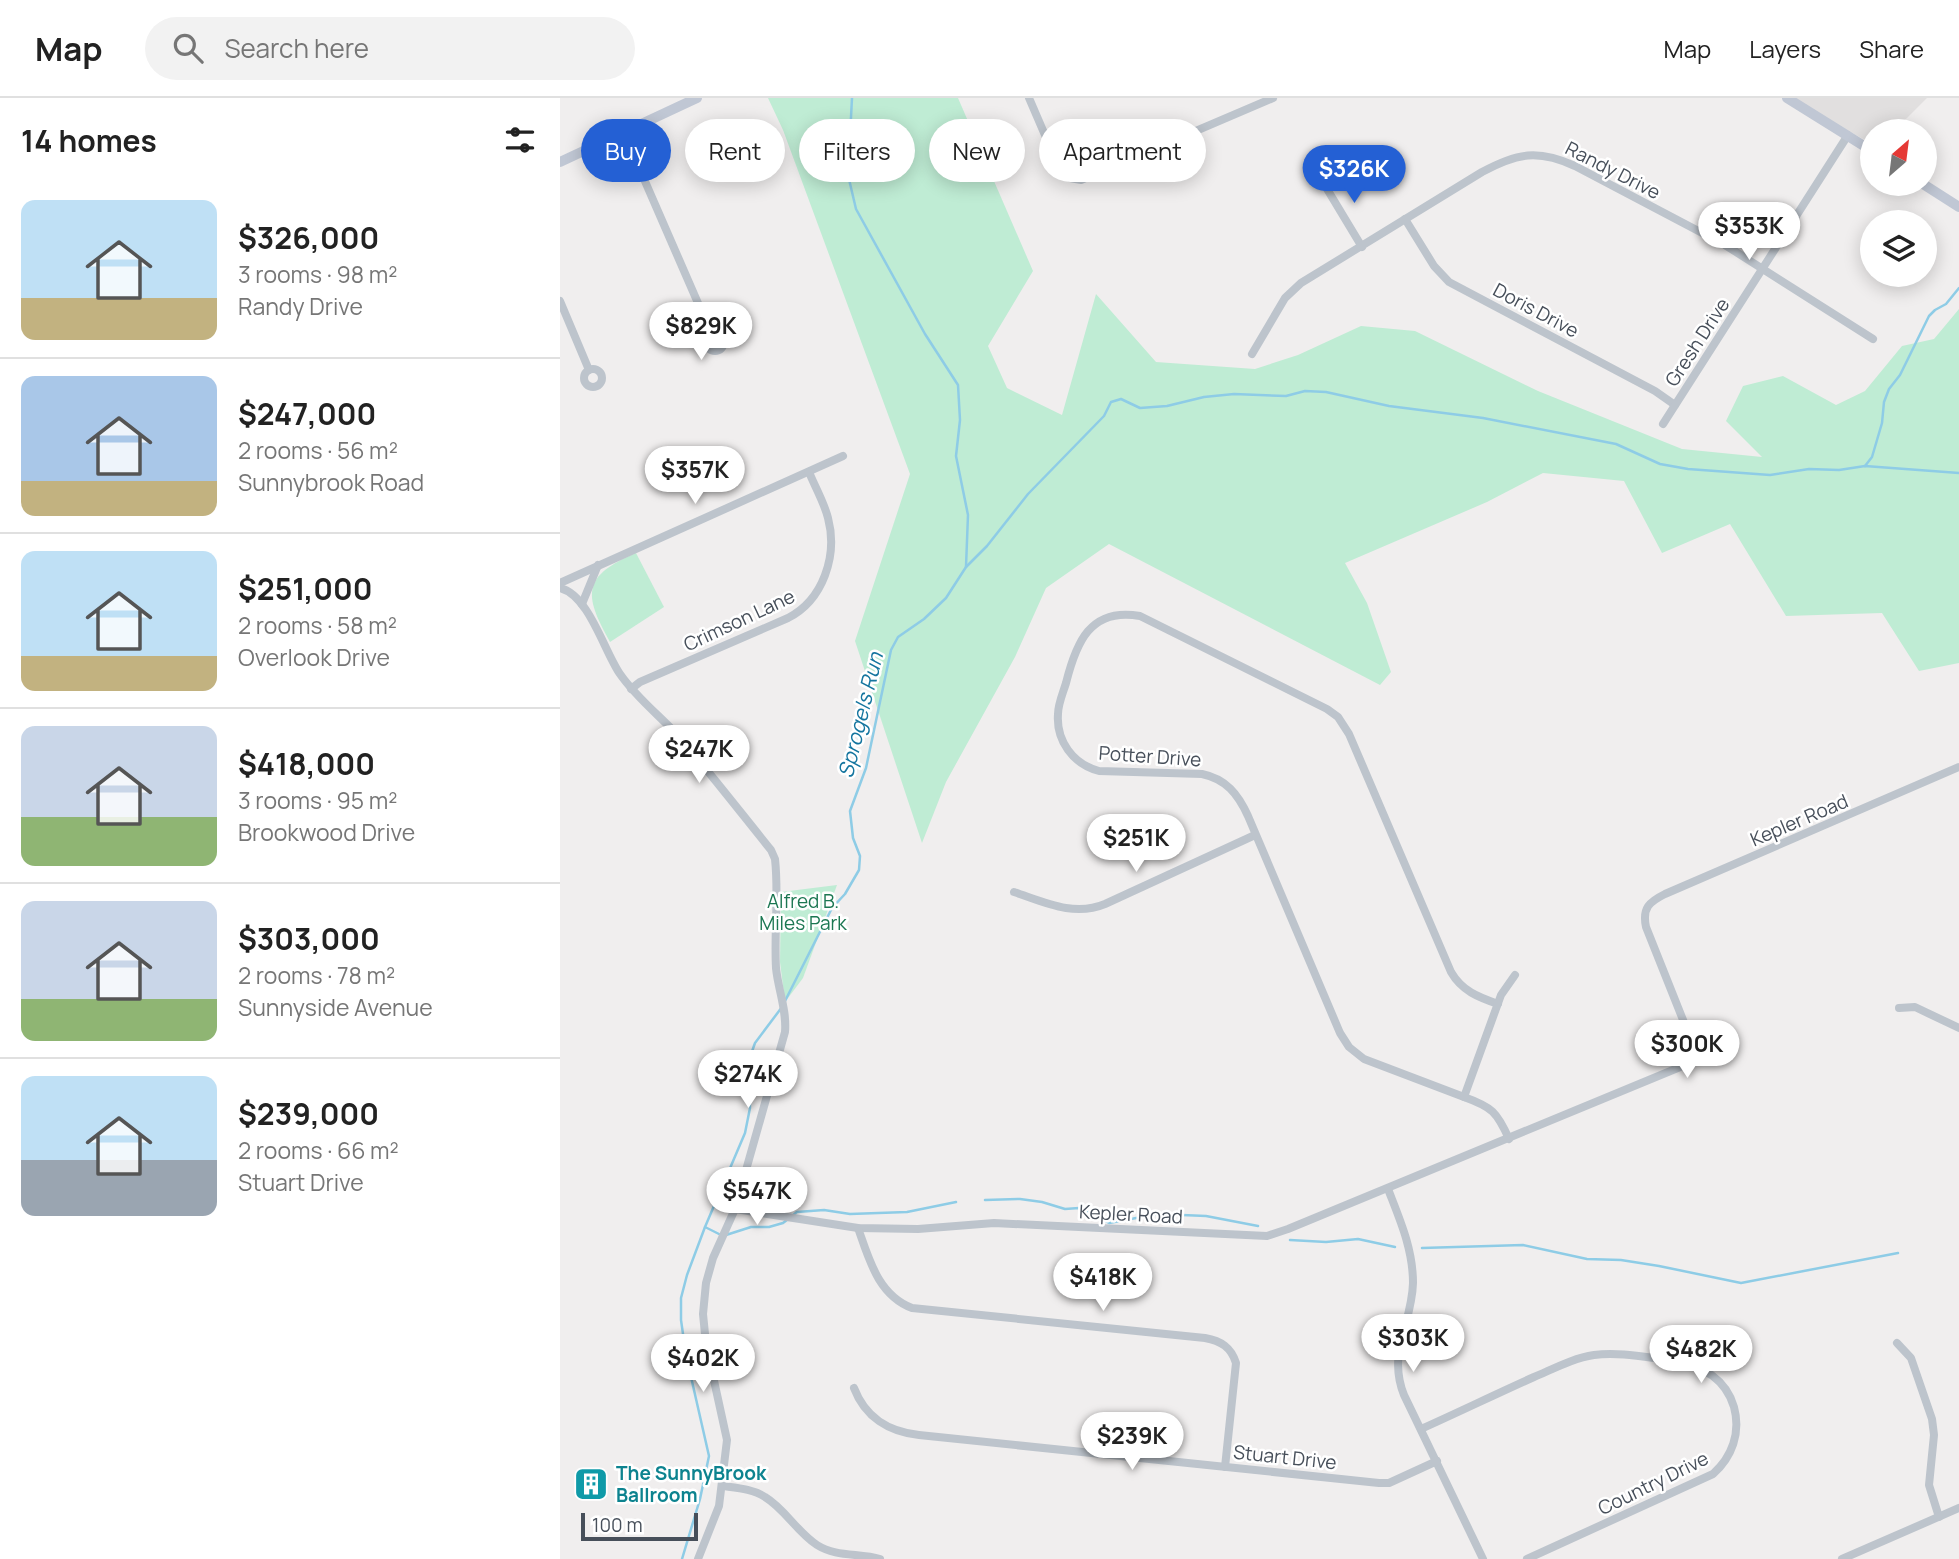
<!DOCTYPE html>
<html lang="en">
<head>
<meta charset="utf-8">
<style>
  :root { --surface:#fff; --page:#f2f2f2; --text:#222; --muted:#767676; --line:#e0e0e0; --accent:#2460d4 }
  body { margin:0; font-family:Manrope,sans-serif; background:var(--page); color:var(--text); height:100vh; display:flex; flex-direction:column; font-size:26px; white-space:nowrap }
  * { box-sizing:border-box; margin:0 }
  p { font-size:23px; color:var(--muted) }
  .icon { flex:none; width:38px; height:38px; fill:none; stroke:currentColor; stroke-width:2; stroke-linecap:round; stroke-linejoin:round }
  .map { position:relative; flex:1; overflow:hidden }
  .drawer { display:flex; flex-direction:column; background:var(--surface); width:560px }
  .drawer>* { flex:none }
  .guide { position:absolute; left:21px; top:21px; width:665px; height:63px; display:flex; gap:14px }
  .needle { width:46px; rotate:28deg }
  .controls { position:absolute; left:1300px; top:21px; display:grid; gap:14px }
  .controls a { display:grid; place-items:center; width:77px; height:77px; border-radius:50%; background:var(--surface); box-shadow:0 4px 18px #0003; font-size:35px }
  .scale { position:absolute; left:21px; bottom:18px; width:117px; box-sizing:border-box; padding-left:7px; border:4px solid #474f5a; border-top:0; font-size:19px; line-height:24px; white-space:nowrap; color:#474f5a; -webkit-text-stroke:5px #fff; paint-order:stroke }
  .price { position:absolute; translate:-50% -60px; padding:0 16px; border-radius:24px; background:#fff; color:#222; font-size:23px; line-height:46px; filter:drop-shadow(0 2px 4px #0008) }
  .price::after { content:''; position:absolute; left:50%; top:42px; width:21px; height:16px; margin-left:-10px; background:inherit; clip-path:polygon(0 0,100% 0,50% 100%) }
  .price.active { background:var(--accent); color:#fff }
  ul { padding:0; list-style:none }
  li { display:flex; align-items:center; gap:21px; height:175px; padding:0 21px }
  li+li { border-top:2px solid var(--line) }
  li span { display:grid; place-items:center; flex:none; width:196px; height:140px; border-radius:14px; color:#555 }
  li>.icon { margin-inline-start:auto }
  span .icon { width:84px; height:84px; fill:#fffc; stroke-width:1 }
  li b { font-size:30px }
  h2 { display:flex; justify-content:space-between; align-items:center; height:84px; padding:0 21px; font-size:30px }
  .chip { padding:0 24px; border-radius:32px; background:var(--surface); box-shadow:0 4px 18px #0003; font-size:24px; line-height:63px }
  .chip.active { background:var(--accent); color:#fff }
  header { display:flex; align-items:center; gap:42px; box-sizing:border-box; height:98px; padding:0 35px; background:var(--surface); border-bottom:2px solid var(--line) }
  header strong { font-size:33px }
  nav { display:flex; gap:38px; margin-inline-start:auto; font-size:24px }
  .search { width:490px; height:63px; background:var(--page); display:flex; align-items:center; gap:18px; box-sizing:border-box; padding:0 24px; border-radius:38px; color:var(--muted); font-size:26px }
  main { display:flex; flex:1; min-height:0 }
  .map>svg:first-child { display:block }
</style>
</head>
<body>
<header>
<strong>Map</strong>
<div class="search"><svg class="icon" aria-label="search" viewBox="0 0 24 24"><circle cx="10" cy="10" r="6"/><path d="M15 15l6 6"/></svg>Search here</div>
<nav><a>Map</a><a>Layers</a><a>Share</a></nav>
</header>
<main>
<section class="drawer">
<h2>14 homes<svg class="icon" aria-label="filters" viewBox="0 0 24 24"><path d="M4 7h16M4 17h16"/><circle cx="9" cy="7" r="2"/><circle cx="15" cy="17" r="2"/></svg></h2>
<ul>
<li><span style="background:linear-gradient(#bfe0f5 70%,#c2b280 0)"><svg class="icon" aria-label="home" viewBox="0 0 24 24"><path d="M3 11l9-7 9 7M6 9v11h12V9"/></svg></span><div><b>$326,000</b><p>3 rooms · 98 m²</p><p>Randy Drive</p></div></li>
<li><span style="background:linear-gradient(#a9c7e8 75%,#c2b280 0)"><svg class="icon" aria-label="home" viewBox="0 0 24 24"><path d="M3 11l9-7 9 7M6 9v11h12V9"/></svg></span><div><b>$247,000</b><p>2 rooms · 56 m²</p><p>Sunnybrook Road</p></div></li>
<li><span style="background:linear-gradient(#bfe0f5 75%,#c2b280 0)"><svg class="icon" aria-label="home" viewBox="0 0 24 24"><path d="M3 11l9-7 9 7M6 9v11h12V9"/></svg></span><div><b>$251,000</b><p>2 rooms · 58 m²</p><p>Overlook Drive</p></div></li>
<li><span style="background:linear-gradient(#c9d6e8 65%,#8fb573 0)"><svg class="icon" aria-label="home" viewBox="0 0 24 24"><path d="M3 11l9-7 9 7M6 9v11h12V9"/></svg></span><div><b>$418,000</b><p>3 rooms · 95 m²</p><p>Brookwood Drive</p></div></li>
<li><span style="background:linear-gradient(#c9d6e8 70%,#8fb573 0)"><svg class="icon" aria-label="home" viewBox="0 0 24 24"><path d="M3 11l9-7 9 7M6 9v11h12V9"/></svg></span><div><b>$303,000</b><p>2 rooms · 78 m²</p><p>Sunnyside Avenue</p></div></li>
<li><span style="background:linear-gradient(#bfe0f5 60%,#9aa5b1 0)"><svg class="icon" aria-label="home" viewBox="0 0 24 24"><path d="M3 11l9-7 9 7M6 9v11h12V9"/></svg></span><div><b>$239,000</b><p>2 rooms · 66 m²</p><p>Stuart Drive</p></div></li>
</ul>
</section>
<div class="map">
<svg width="1399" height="1461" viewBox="0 0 1399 1461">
  <rect width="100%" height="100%" fill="#f0eeee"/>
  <path fill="#e1dfdf" d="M1230,0H1367L1334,33H1312V46Z"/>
  <g fill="#bfecd4">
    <path d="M208,0H398L473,173L428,248L447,290L502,317L536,196L596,264L695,271L738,257L801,228L855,233L978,293L1122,351L1202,359L1166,323L1183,288L1223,278L1276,307L1305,293L1342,248L1374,241L1399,211V565L1359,573L1322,515L1226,518L1170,426L1102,455L1064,383L983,375L927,404L785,465L807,505L831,574L820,587L549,446L486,490L455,559L386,684L362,745L295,543L350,376L223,32Z"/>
    <path d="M76,455L104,509L50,544C23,496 22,478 76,455Z"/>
    <path d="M277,787L243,880L225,904L220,864L221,794Z"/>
  </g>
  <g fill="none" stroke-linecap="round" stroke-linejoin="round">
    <g stroke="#8ecce6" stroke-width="2.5">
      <path d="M1305,368L1312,359L1322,325L1324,304L1329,291L1340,277L1369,218L1375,212L1386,206L1399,190"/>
      <path d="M406,469L427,448L468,396L544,318L551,304L561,301L580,310L607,308L644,299L674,296L726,298L745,293L766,294L829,308L923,320L1056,346L1100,366L1128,371L1210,377L1249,371L1279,372L1305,368L1399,375"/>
      <path d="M225,903L272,810L285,796L299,772L300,758L293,740L290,713L306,670L331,552L338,539L364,521L386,500L406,469L408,417L396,358L400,322L398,287L365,236L296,111L288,77L292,0"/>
      <path d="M425,1102L460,1101L482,1104L505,1111L519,1110L549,1125L598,1116L646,1118L698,1128"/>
      <path d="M145,1129L159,1136"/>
      <path d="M166,1137L191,1129H209L223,1125L237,1114L264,1112L290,1116L347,1114L396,1104"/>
      <path d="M730,1142L766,1144L798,1141L835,1149"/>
      <path d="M862,1150L963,1147L1027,1161L1061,1162L1099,1168L1181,1185L1338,1155"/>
      <path d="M122,1461L140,1401L149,1358L126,1257L121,1222V1200L127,1177L145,1129L185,1035L190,1010L189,962L195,945L222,909"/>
    </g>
    <g stroke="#bdc4cc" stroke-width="8">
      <path d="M469,0L500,72L510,80L521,82L713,0"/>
      <path d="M64,35L151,235"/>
      <path d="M761,81L802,149"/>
      <path d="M845,121L874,168L889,184L1095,293L1115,307"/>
      <path d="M0,203L29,272"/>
      <circle cx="155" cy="244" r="9"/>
      <path d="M692,256L725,200L741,185L922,74C957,55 978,51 1015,68L1165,147L1313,241"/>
      <circle cx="33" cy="280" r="9"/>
      <path d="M1103,326L1288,37"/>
      <path d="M0,485L283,358"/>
      <path d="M0,490C29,497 44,553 60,576C78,602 103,620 123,643C153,679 182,716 211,752L215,761C219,797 214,834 216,870C218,891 227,912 225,934L175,1111L153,1160L146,1185L143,1216L146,1246L167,1342L159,1408L138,1461"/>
      <path d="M22,506L38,467"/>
      <path d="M71,591L80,584L228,520C263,502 278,458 268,420C264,404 255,389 249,374"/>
      <path d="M454,794C484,804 514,819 545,806L695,737"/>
      <path d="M1339,910L1355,909L1399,930"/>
      <path d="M904,999L804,961L789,949L780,935L688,718C678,696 666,681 642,676L539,673C513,666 496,643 498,616C498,606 503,595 506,585C516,545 530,509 580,518L767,611L778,619L789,636L891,874C902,893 918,899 938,906"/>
      <path d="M949,1041C937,1014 932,1009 904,999L941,897L955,877"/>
      <path d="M828,1091C840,1122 853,1151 853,1185C852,1226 827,1255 844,1297L923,1461"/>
      <path d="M175,1111L298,1130L358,1131L434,1125L707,1138L728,1131L1125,967L1132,958L1133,947L1086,829C1082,810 1089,804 1105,796L1399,669"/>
      <path d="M298,1130C309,1161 318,1197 352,1210L645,1240C661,1243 671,1249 676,1265L665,1369"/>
      <path d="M1337,1245L1351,1260L1372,1321L1374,1337L1369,1387L1379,1419"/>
      <path d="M294,1290C305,1319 329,1334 359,1337L819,1385H829L877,1363"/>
      <path d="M861,1331C899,1314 936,1296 974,1279C993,1271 1013,1260 1034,1257C1059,1254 1084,1259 1109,1262C1138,1266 1165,1278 1174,1309C1181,1335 1172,1359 1153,1376L967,1461"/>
      <path d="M163,1388C178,1390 193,1391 205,1399C225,1411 237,1434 257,1447C276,1459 299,1455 320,1461"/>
      <path d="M1282,1461L1399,1410"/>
    </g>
    <g stroke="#c0c7d4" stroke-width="10">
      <path d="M1227,0L1312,53"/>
      <path d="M0,64L137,0"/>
      <path d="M1363,86L1399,109"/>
    </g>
  </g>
  <defs>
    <g id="building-square" transform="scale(1.75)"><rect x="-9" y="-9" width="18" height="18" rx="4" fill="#0f9aa8" stroke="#fff"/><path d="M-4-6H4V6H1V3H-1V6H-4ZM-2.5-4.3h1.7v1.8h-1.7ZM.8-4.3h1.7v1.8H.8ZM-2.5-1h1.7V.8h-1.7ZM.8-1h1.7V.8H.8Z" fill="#fff"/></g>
  </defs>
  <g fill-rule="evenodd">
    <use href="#building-square" x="31" y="1386"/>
  </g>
  <g text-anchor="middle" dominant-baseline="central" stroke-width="5" stroke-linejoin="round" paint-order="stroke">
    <g font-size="19" fill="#474f5a" stroke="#fff">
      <text transform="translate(1053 72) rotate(27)">Randy Drive</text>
      <text transform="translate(976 212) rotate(28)">Doris Drive</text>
      <text transform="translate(1137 244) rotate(-57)">Gresh Drive</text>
      <text transform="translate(179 522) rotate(-25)">Crimson Lane</text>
      <text transform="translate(590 658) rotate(4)">Potter Drive</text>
      <text transform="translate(1239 722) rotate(-23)">Kepler Road</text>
      <text transform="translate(571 1116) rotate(3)">Kepler Road</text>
      <text transform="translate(725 1359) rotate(6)">Stuart Drive</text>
      <text transform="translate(1093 1385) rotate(-26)">Country Drive</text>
    </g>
    <g font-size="19" fill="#1c7752" stroke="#fff">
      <text x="243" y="803">Alfred B.<tspan x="243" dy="22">Miles Park</tspan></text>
    </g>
    <g font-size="19" font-weight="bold" fill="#0d838f" stroke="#fff" text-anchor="start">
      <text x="56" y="1375">The SunnyBrook<tspan x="56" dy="22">Ballroom</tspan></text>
    </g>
    <g font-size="21" font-style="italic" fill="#15759f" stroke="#fff">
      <text transform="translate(300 617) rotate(-76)">Sprogels Run</text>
    </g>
  </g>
</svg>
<div class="controls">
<a><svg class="needle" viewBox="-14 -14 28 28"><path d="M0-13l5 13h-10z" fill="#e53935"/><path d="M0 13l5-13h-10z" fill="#767676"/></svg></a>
<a><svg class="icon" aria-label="layers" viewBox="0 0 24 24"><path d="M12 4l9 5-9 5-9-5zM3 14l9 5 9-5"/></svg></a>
</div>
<div class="scale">100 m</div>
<b class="price active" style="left:794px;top:107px">$326K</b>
<b class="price" style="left:1189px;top:164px">$353K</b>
<b class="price" style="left:141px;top:264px">$829K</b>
<b class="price" style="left:135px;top:408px">$357K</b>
<b class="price" style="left:139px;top:687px">$247K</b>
<b class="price" style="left:576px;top:776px">$251K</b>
<b class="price" style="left:1127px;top:982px">$300K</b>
<b class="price" style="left:188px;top:1012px">$274K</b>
<b class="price" style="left:197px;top:1129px">$547K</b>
<b class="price" style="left:543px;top:1215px">$418K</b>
<b class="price" style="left:853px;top:1276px">$303K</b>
<b class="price" style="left:1141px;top:1287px">$482K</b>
<b class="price" style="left:143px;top:1296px">$402K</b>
<b class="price" style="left:572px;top:1374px">$239K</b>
<div class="guide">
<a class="chip active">Buy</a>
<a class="chip">Rent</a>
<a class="chip">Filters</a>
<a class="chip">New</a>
<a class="chip">Apartment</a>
</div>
</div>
</main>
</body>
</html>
